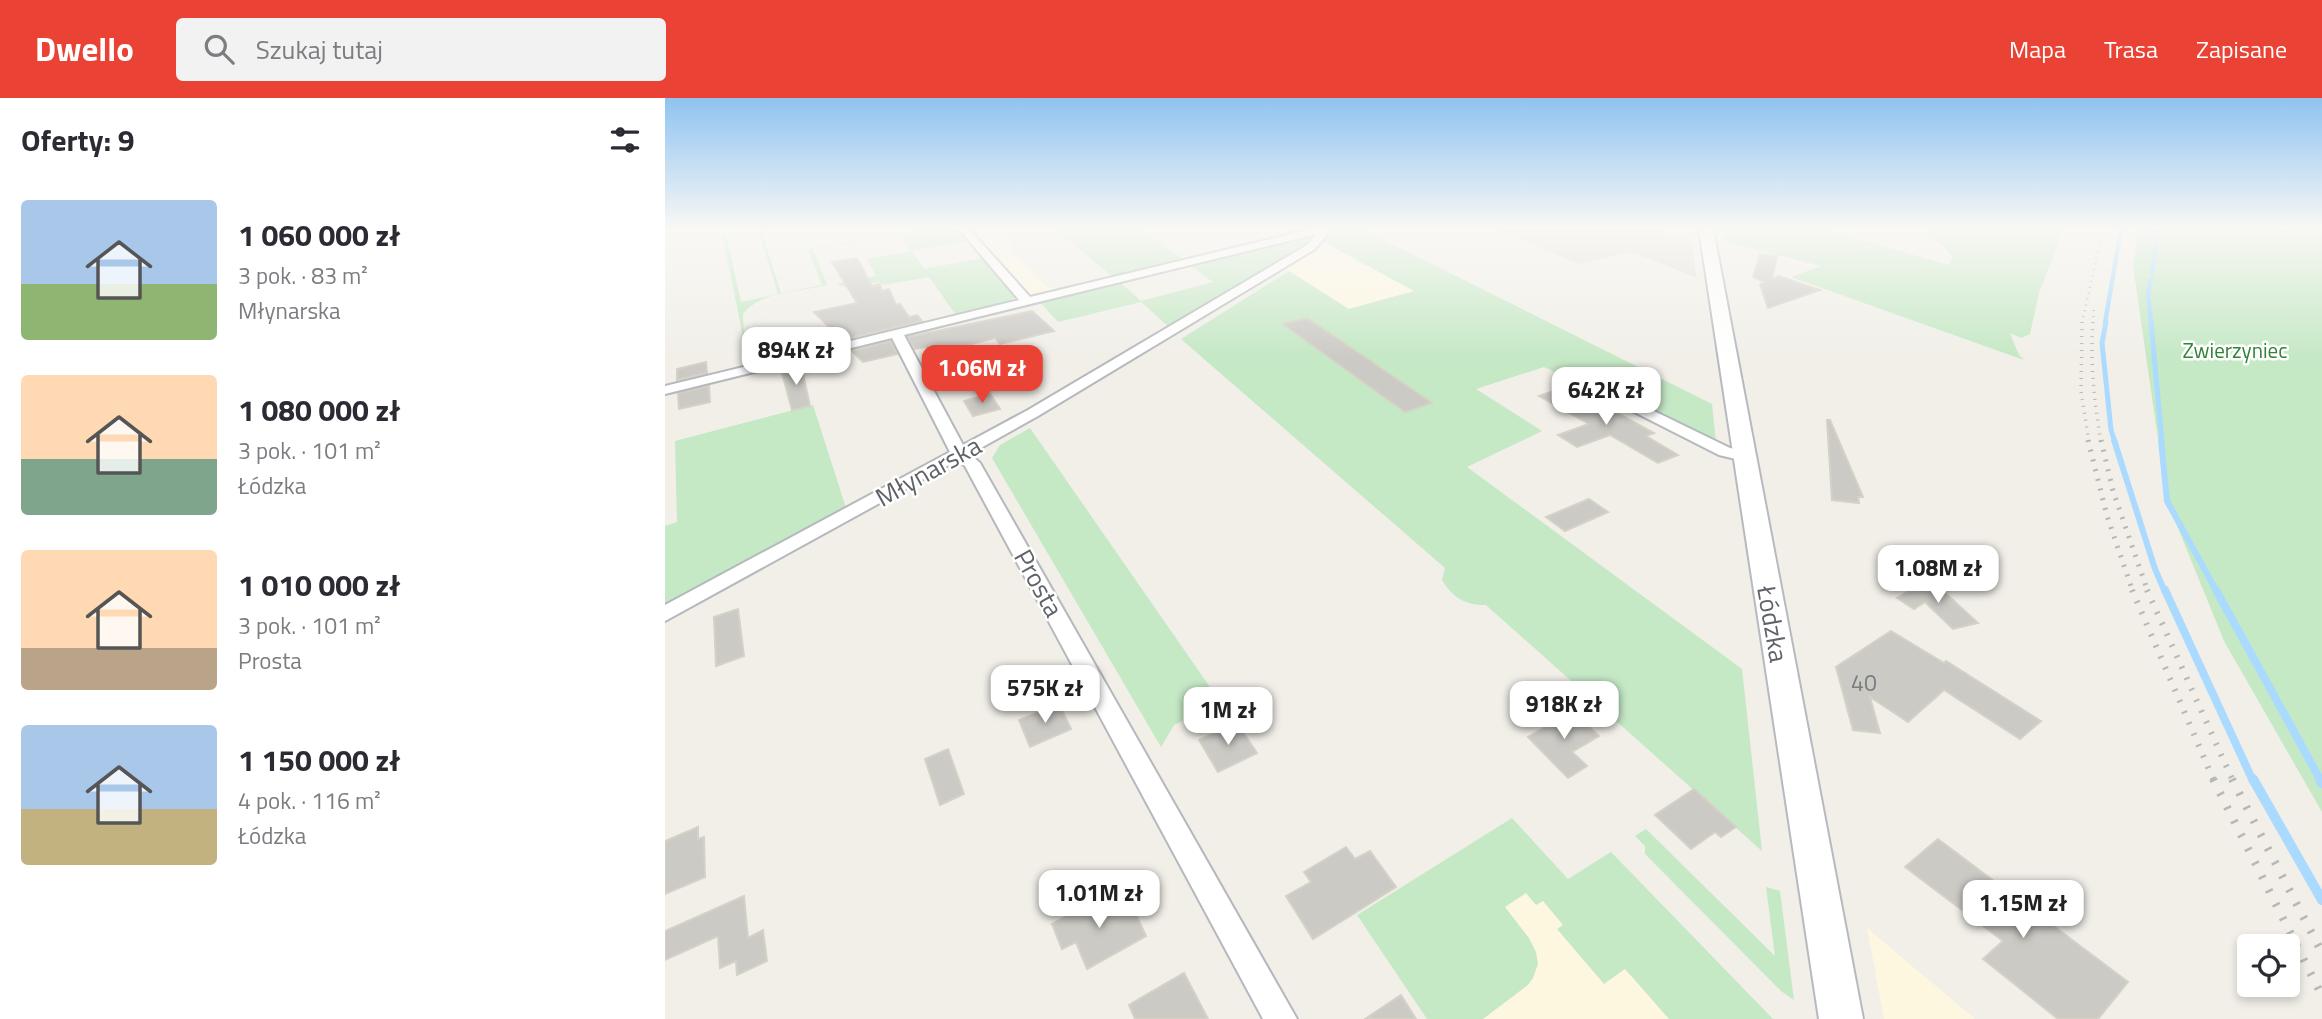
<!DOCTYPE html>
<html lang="pl">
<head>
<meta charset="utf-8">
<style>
  :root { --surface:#fff; --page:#f2f2f3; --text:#2b2b33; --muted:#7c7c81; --accent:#ea4335 }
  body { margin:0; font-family:"Titillium Web",sans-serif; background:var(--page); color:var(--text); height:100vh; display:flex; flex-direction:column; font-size:26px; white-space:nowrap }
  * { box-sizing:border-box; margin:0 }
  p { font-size:23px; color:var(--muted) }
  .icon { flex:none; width:38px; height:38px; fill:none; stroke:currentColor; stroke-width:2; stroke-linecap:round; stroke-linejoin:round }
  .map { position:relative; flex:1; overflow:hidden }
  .panel { display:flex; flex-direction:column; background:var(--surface); width:665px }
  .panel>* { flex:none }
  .controls { position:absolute; left:1572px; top:836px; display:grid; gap:14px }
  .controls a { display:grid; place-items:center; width:63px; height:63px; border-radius:7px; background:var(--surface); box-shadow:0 4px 10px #0003; font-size:35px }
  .price { position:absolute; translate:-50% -60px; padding:0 16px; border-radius:14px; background:#fff; color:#222; font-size:23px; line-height:46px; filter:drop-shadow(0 2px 4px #0008) }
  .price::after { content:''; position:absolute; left:50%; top:42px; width:21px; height:16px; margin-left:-10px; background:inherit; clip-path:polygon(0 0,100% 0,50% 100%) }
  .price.active { background:var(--accent); color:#fff }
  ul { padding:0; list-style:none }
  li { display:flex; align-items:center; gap:21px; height:175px; padding:0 21px }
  li span { display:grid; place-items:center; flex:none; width:196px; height:140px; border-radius:7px; color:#555 }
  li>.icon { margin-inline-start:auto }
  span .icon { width:84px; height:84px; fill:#fffc; stroke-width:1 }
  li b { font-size:30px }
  h2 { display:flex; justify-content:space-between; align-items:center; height:84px; padding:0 21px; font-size:30px }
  header { display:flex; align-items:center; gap:42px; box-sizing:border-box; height:98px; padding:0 35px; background:var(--accent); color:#fff }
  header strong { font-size:33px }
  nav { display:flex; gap:38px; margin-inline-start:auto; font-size:24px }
  .search { width:490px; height:63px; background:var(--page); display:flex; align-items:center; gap:18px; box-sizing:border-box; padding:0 24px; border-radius:7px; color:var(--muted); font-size:26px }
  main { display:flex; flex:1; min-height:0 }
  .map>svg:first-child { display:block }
</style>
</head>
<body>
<header>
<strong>Dwello</strong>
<div class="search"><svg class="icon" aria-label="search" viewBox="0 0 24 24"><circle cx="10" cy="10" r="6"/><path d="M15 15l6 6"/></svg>Szukaj tutaj</div>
<nav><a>Mapa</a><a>Trasa</a><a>Zapisane</a></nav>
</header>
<main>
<section class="panel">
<h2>Oferty: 9<svg class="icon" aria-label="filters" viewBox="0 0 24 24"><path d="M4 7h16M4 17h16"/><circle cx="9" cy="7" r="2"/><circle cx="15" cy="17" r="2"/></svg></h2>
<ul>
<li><span style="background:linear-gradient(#a9c7e8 60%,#8fb573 0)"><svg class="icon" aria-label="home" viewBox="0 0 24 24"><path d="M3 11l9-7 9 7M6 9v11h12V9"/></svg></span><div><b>1 060 000 zł</b><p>3 pok. · 83 m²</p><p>Młynarska</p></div></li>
<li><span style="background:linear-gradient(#ffd9b3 60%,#7fa58c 0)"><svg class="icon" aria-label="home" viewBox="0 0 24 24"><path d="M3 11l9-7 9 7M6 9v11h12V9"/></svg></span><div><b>1 080 000 zł</b><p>3 pok. · 101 m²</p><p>Łódzka</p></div></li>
<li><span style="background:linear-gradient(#ffd9b3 70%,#b9a48a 0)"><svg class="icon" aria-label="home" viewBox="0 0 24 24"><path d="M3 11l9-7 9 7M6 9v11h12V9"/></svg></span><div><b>1 010 000 zł</b><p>3 pok. · 101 m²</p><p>Prosta</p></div></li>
<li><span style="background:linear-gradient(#a9c7e8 60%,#c2b280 0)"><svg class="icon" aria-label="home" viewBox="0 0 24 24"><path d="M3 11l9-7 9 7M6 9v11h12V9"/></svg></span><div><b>1 150 000 zł</b><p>4 pok. · 116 m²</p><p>Łódzka</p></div></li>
</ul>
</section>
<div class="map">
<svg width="1657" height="921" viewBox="0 0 1657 921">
  <rect width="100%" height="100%" fill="#f1efe8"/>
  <g fill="#fef7e0">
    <path d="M307,131H333L344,142L350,156L383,190L400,191L369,199Z"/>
    <path d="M657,143L750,193L684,211L617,169Z"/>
    <path d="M847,720L1032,921H762L692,817Z"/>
    <path d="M1202,830L1310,921H1219Z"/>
  </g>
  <path fill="#e0deda" d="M828,131H993L1027,144L1031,179L966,154L914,166Z"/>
  <g fill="#c5e8c5">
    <path d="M56,131H60L76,204L113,196L93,131H96L116,195L157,187L143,151L186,144L191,140L193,144L148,151L162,187C135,194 97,192 78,216L79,243Z"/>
    <path d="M263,131H292L303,143L247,153L259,171L318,160L351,198L343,205L291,217L264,179L218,187L214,184L184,190L171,186L211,178L202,161L246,153L235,135Z"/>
    <path d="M390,131H490L479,133L518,161L448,179Z"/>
    <path d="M664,131L565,195L505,230L476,204L393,224L375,204L455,184L476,203L548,184L525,167Z"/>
    <path d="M671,131H697L1047,306L1051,344C1019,341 931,271 904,279L925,290L879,269L811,291L877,333L802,369L1077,571L1097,753L821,507C800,507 788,500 777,482L780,470L516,241L624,173L684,211L749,193L657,143Z"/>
    <path d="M1055,131H1160L1283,167L1288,159C1280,149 1266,138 1255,135L1269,131H1399L1374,195L1365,236L1356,240L1345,235L1354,257L1359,262L1126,179L1156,168L1058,143Z"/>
    <path d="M1474,131H1657V714L1559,543L1502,403L1468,168Z"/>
    <path d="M148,307L181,410L0,510V428L12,424L10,343Z"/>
    <path d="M365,330L556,605L509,627L496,649L327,360L335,347Z"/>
    <path d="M847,720L903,781L946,754L1108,921H1004L960,871L939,886L892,831L898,827L878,803L871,807L861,795L840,809L864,840L871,854L873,866L868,880L863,887L818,921H762L692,817Z"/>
    <path d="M981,731L1110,858L1101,789L1115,793L1129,902L1116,893L980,756V748L970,738Z"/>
  </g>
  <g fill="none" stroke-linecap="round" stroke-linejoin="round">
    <g stroke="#aadaff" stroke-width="4.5">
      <path d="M1487,175L1493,131"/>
      <path d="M1440,225L1456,131"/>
      <path d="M1486,225L1483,195L1486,181"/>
    </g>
    <g stroke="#aadaff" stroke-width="5">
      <path d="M1441,224L1437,245L1446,332L1450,344"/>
      <path d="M1486,224L1497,344"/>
    </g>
    <g stroke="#aadaff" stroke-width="6">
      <path d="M1449,342L1490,471L1500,494"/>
      <path d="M1496,342L1502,403L1552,494"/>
    </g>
    <g stroke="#aadaff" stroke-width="8">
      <path d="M1500,492L1588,683"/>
      <path d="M1551,492L1656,683"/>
    </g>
    <g stroke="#aadaff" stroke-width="10">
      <path d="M1588,681L1657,802"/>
      <path d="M1655,681L1657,685"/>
    </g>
  </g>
  <g fill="#cccac5" stroke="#d6d1c6" stroke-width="2">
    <path d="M1095,156L1112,158L1107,181L1114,178L1155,192L1103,210L1095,186L1100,184L1088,179Z"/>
    <path d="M192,160L207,188L215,186L217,193L224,191L231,207L235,206L244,219L252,217L257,223L177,242L149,214L192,205L167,164Z"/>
    <path d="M367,213L389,233L335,246L330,240L267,256L261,249L250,251L243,239Z"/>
    <path d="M642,220L767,305L740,314L618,226Z"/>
    <path d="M226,243L232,256L198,264L187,253Z"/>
    <path d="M41,264L42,275L12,282V271Z"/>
    <path d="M136,267L145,308L127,312L116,271Z"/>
    <path d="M44,288L45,304L14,311L13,295Z"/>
    <path d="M897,290L944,317L951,314L989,335L981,338L1013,357L993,365L945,337L912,349L893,337L924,326L874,298Z"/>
    <path d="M325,296L335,311L308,318L299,303Z"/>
    <path d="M1162,322H1165L1198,399H1193L1194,405L1167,402Z"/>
    <path d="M924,401L943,414L900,433L881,419Z"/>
    <path d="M1260,483L1278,493L1313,525L1288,531L1260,504L1249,511L1232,500Z"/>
    <path d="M73,511L79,558L51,568L49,519Z"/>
    <path d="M1226,533L1279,565L1281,563L1376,623L1355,641L1279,592L1243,624L1205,599L1215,635L1188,632L1171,569Z"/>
    <path d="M394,606L406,631L365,649L354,622Z"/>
    <path d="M905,611L934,638L907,654L922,668L903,680L863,639L889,624L886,621Z"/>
    <path d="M572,625L592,655L553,674L534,642Z"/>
    <path d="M283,651L299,696L275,707L260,661Z"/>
    <path d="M1029,691L1071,729L1056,739L1050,734L1026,751L990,717Z"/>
    <path d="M33,729V741L39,739L40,779L0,796V743Z"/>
    <path d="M1273,741L1463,884L1433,921H1393L1318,861L1338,843L1240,769Z"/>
    <path d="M681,749L690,761L705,753L731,789L648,841L621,798L646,784L639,774Z"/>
    <path d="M445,794L455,816L468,810L481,838L422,871L411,844L397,851L387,826Z"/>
    <path d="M79,798L83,840L98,832L102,863L72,877L71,863L55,870L53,838L0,862V833Z"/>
    <path d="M519,875L543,921H470L464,907Z"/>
    <path d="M736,897L751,921H700Z"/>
  </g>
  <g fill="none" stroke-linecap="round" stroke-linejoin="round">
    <g stroke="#b5b8bc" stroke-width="4">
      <g id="street">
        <path d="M294,131H304L365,199L647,131H663L662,137L650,151L373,318L305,356L315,365L632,921H598L300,368L293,362L0,523V507L285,354L227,240L0,296V288L354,202ZM652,136L642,147L363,312L298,347L239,237Z"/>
        <path d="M923,281L1065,350L1085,355L1087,358L1079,363L1054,357L918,288L916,285Z"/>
      </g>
    </g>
    <g stroke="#b6babf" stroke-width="4">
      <path id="secondary" d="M1034,131H1048L1198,921H1154Z"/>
    </g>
    <use href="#street" fill="#fff" fill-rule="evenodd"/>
    <use href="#secondary" fill="#fff" fill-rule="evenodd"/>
    <g stroke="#b6b7b8" stroke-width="2.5" stroke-dasharray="1 5" stroke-linecap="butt">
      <path d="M1417,225L1438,131"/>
      <path d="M1428,225L1429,207"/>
    </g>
    <g stroke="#b6b7b8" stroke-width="3.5" stroke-dasharray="1 6" stroke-linecap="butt">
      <path d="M1417,224L1416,293L1424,344"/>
      <path d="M1428,224C1425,265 1429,303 1436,344"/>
    </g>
    <g stroke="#b6b7b8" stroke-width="5" stroke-dasharray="2 8" stroke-linecap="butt">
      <path d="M1423,342L1442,418L1468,494"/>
      <path d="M1436,342L1448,393L1483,494"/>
    </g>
    <g stroke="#b6b7b8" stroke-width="6" stroke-dasharray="2 10" stroke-linecap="butt">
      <path d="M1467,492L1549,683"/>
      <path d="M1482,492L1568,683"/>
    </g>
    <g stroke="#b6b7b8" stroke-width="8" stroke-dasharray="2.5 13" stroke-linecap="butt">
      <path d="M1548,681L1657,898"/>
      <path d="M1567,681L1657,855"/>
    </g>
  </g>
  <linearGradient id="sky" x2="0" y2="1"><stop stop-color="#8fc3f1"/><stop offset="0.5" stop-color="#f9f8f5"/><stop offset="1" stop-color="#f9f8f5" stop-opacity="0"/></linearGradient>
  <rect width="1657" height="260" fill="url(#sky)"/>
  <g text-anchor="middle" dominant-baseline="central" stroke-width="5" stroke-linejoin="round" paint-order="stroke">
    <g font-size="21" fill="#348238" stroke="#fff">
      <text x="1570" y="252">Zwierzyniec</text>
    </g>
    <g font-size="23" fill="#7a7d7f">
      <text x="1199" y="584">40</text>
    </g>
    <g font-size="26" fill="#5f6368" stroke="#fff">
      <text transform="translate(263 373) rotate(-29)">Młynarska</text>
      <text transform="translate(374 485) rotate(61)">Prosta</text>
      <text transform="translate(1108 526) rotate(80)">Łódzka</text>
    </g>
  </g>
</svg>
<div class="controls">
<a><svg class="icon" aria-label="locate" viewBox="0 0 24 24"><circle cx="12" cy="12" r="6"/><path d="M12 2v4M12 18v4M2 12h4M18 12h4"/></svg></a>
</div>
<b class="price" style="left:131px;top:289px">894K zł</b>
<b class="price active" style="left:317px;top:307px">1.06M zł</b>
<b class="price" style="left:941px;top:329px">642K zł</b>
<b class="price" style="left:1273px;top:507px">1.08M zł</b>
<b class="price" style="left:380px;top:627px">575K zł</b>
<b class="price" style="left:899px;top:643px">918K zł</b>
<b class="price" style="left:563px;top:649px">1M zł</b>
<b class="price" style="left:434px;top:832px">1.01M zł</b>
<b class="price" style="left:1358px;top:842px">1.15M zł</b>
</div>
</main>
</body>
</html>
